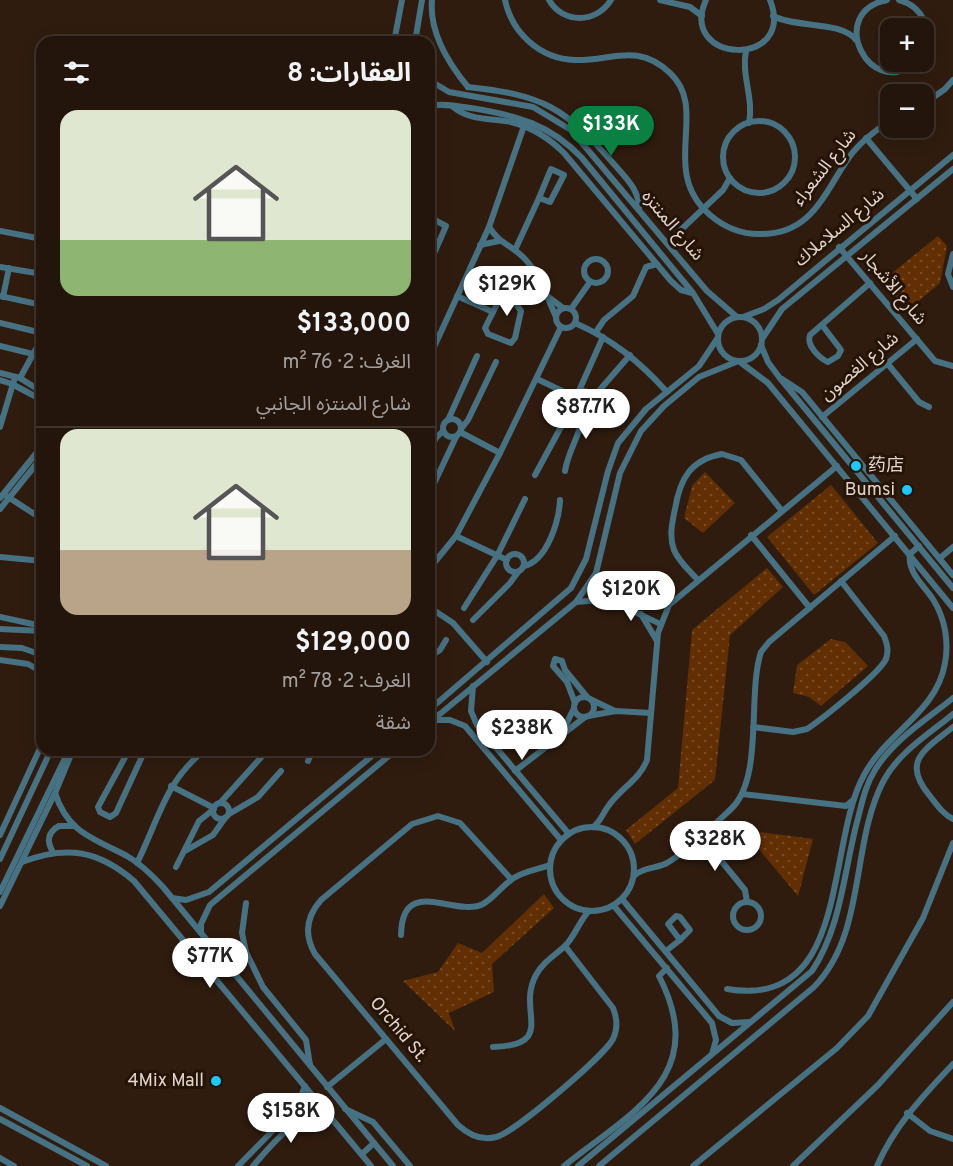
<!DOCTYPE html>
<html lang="ar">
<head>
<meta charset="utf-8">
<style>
  :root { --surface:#23150b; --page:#2b1e14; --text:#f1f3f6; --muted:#a39f9d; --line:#40342c; --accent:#0b8043 }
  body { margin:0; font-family:Overpass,"Noto Sans Arabic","Noto Sans SC",sans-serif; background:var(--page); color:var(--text); direction:rtl; height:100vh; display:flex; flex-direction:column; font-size:22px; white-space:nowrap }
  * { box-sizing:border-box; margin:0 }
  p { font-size:20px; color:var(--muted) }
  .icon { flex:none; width:33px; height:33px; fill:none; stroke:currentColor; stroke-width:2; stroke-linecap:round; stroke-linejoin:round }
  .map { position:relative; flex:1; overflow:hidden; direction:ltr }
  .drawer { position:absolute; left:36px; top:36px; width:399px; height:720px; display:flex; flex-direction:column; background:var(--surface); border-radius:18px; box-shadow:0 3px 15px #0003,0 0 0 2px var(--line); direction:rtl }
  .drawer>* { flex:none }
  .fabs { position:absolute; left:880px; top:18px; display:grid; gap:12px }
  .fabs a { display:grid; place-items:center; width:54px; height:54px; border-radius:12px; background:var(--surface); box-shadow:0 3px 15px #0003,0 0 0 2px var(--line); font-size:30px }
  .price { position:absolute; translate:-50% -51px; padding:0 14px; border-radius:21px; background:#fff; color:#222; font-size:20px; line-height:39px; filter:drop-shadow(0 2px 3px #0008) }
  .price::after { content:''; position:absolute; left:50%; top:36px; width:18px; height:14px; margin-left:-9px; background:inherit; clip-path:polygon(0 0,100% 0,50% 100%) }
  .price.active { background:var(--accent); color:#fff }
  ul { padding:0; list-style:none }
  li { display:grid; align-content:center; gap:12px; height:318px; padding:0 24px }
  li+li { border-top:2px solid var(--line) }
  li span { display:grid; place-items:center; height:186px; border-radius:18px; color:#555 }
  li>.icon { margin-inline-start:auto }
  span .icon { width:108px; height:108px; fill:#fffc; stroke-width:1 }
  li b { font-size:26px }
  h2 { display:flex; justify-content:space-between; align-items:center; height:72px; padding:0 24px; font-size:26px }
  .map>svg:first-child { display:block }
  .park { fill:url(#park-dots) }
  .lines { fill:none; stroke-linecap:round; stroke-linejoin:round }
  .minor { stroke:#477283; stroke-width:6 }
  .poi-dot { fill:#1dc9fc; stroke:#251306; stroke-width:2 }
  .labels { text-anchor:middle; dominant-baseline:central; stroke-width:6; stroke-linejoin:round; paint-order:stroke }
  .street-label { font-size:18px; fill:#e1d4cc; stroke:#251306 }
  .poi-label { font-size:18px; fill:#e1d4cc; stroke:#251306; text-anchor:end }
</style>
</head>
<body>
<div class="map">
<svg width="953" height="1166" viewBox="0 0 953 1166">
  <defs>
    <pattern id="park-dots" width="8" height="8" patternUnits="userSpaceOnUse" patternTransform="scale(1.5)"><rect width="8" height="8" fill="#612f03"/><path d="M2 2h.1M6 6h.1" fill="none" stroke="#774c27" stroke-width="1.8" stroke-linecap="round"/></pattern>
  </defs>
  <rect width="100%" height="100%" fill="#2f1c0f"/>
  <!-- park -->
  <g class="park">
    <path d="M938,236l9,10 -7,37 -32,27 -27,-28z"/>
    <path d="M705,472l30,31 -32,30 -19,-15 8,-32z"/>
    <path d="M831,485l47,58 -64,52 -47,-58z"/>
    <path d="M767,568l16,19 -53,48 -15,145 -80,64 -9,-14 52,-42 14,-158z"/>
    <path d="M831,639l14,3 23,24 -47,40 -12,-9 -16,-4 4,-28z"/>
    <path d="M761,832l52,7 -15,57 -46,-55z"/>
    <path d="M544,894l10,14 -62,56 2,28 -45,21 6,18 -52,-50 35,-9 20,-29 24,10z"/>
  </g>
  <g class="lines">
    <!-- minor -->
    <g class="minor">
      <path d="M432,0c-3,32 17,64 36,87"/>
      <path d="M505,0c7,33 35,59 70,60 37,1 62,-18 95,13 40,37 -12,97 40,142 14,12 31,19 49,19 54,1 65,-42 91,-78 11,-15 26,-26 41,-36"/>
      <path d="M549,0c14,24 47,24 62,0"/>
      <path d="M660,0l30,7 12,9"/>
      <path d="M706,0c-29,64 91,69 64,0"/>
      <path d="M887,0c-62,12 -17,102 29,62"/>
      <path d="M899,0c23,6 34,29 25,50"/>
      <path d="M773,16c23,12 69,5 83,24"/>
      <path d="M394,42l8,-42"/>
      <path d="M415,42l7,-42"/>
      <path d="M746,51c-5,24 8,47 3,72"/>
      <path d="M429,80l20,12 84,15 38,23 136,161 30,26"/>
      <path d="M468,87c75,8 96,20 145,76 12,14 27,27 26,47"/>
      <path d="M924,104l21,-15 8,-9"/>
      <path d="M429,106c13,-3 28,0 42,2 44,7 79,16 111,50l111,135 25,41"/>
      <path d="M452,106c17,15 38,12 59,16 20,5 38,16 53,31l107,128 10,9 11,3"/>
      <circle cx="759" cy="157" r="36"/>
      <path d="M866,138l51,61"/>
      <path d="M551,169l13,6 -14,27 -11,-4z"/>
      <path d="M429,217l17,9 -17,39"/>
      <path d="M489,227c11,17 21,17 35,31 15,15 23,39 32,59"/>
      <path d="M0,231l42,8"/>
      <path d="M667,243l56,-53 7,-12"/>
      <path d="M480,245l19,-4"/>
      <path d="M839,247l96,114 18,5"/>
      <path d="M515,250l24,-52"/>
      <path d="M953,254l-5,20 5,13"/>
      <circle cx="596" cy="271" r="12"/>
      <path d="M0,267l42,7"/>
      <path d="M0,296l42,9"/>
      <path d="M457,296l36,16"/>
      <path d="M547,296l16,12"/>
      <path d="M3,297l6,-29"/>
      <path d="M500,298l-15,30 3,6 23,9 4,-5 6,-27 -5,-7 -16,-6 12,-25"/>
      <circle cx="566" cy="318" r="10"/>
      <path d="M571,309l19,-27"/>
      <circle cx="740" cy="339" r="22"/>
      <path d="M743,317l21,-8 14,-9 175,-145"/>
      <path d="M0,323l42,10"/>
      <path d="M575,323c37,16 65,39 92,69"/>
      <path d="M822,325l19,25 -3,6 -10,6c-9,-4 -22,-17 -18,-27l60,-52"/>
      <path d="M429,332l10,4"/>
      <path d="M596,332l8,-12 29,-24 13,-29 11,-3"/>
      <path d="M762,339l20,-30 171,-140"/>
      <path d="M761,345l7,17 11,15 174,211"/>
      <path d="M0,346l33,8 9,6"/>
      <path d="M429,358l60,-131 36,-104"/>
      <path d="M740,362l28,21 185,225"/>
      <path d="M887,363l32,39 10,5"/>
      <path d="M0,373l20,5 22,14"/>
      <path d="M20,378l22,-40"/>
      <path d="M537,379l38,18"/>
      <path d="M782,379l20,13 151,183"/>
      <path d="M0,380l12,4 30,16"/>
      <circle cx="583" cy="400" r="9"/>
      <path d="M578,393l25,-56"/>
      <path d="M591,400l39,-45"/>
      <path d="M822,417l95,-78"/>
      <circle cx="452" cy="428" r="9"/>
      <path d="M448,420l29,-64"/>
      <path d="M0,427l15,-50"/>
      <path d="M461,429l7,-9 28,-58"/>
      <path d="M460,432l40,21"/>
      <path d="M429,452l7,-14 7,-7"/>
      <path d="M565,471c3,-21 19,-42 18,-62"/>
      <path d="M535,475l39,-72"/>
      <path d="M431,490l25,-53"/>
      <path d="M5,495l37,24"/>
      <path d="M0,498l42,-52"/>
      <path d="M0,509l42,-52"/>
      <path d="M751,535l59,73"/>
      <path d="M456,536l51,24"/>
      <circle cx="515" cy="563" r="9"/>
      <path d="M0,557l42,4"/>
      <path d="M940,558l13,-11"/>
      <path d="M524,566c23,-5 35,-45 36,-66"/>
      <path d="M429,569l27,-33 44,-83 61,-126"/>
      <path d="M596,573c5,28 41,39 64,51"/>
      <path d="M697,579c-8,-9 -18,-17 -23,-29 -5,-14 -2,-27 1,-41 5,-30 15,-49 47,-55l19,6 41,51"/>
      <path d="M576,602l36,-3"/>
      <path d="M429,607l24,16 34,39"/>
      <path d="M464,608l33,-52 28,-57"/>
      <path d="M641,614l16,27"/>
      <path d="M0,617l42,9"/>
      <path d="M473,620l37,-37 8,-11"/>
      <path d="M0,629l42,2"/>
      <path d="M429,635l4,-8"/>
      <path d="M0,647l22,1 20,7"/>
      <path d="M429,657l11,-7 6,-10"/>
      <path d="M0,660l28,4 14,8"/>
      <path d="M473,686l-2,25 6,14 92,109"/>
      <circle cx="584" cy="707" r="10"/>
      <path d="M590,699l25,12"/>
      <path d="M575,703l-8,-21 -14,-16 2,-7 7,2 3,9 22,27"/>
      <path d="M429,710l142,-122 15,-29 22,-88 10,-28 28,-34 53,-43 18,-27"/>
      <path d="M588,716l28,-5 35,2"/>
      <path d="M434,720h16l15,6 96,114"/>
      <path d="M429,723l147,-121 20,-29 24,-100 21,-42 23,-25 35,-29 37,-15"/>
      <path d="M753,727l40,5 14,-3c15,-10 73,-56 79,-70 3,-9 1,-15 -2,-23l-43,-55"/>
      <path d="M953,727c-27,22 -53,34 -23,69 7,9 13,18 23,23"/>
      <path d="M563,731l11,-23"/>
      <path d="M129,750l-31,57 2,5 10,5 6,-4 29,-63"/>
      <path d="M308,761l5,-11"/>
      <path d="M515,771l70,-54"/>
      <path d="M171,786l43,22"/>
      <path d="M55,793c13,40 38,45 72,63 14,8 25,19 36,31l230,279"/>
      <path d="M742,794l104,12 7,-6"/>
      <path d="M220,803l45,-50"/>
      <circle cx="221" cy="811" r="8"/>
      <path d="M229,814l29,-17 23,-26"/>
      <circle cx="592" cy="869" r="42"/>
      <path d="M593,827c8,-6 9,-12 14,-19 12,-19 32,-27 40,-48l11,-127 11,-28 168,-139"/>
      <path d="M0,835l42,-91"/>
      <path d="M700,835l45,55 2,12"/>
      <path d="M185,851l28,-16 12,-17"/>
      <path d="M53,852c-7,-11 -5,-20 6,-26h13"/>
      <path d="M0,859l51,-109"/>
      <path d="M22,862c44,-17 76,-12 112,19l237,285"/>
      <path d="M137,863c22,-44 28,-82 68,-113"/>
      <path d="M176,867l23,-46 15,-12"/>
      <path d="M634,876c9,-9 22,-7 33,-13 19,-11 48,-39 64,-54 33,-31 16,-115 30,-157l8,-10 126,-106"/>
      <path d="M511,879l-51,-56 -22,-7 -26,8 -91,76c-15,17 -17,35 -6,54l143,171c11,10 24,16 38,12 18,-4 108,-81 117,-98 5,-10 4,-21 0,-31l-48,-62"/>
      <path d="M0,892l69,-142"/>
      <path d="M172,898l14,2 23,-8 170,-142"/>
      <path d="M622,899l97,117 13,7 18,-1"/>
      <circle cx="747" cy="916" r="14"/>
      <path d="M246,903l-4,30 4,19 17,35 43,53 4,25"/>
      <path d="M0,906l55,-113 18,-43"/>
      <path d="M614,906l98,117 4,17 -4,14"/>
      <path d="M676,916l4,1 10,13 -10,10 -12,-16z"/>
      <path d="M201,933v-9l9,-19 186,-155"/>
      <path d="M401,935c1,-61 54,-17 82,-31 11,-6 18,-17 28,-24 11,-9 26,-10 39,-15"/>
      <path d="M666,951l14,-11"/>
      <path d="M727,989c124,21 98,-143 137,-214 22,-42 73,-63 81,-112 4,-21 0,-44 -11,-62 -9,-15 -27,-28 -24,-47l9,-8"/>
      <path d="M493,1047c65,-2 23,-36 43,-72 7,-13 18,-19 29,-29 10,-10 14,-24 23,-34"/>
      <path d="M327,1087l59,-48"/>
      <path d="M0,1108l106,58"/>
      <path d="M345,1109l28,13 37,44"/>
      <path d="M907,1113l23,18 23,8"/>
      <path d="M0,1119l87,47"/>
      <path d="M362,1154l12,-11"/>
      <path d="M0,1158l14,8"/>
      <path d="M238,1166l59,-60 8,-20"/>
      <path d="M253,1166c20,-22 44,-56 77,-50"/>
      <path d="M564,1166c69,-55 146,-90 95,-190l8,-8"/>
      <path d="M578,1166l234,-195c29,-43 32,-100 45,-149 5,-19 8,-36 18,-52 19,-31 51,-50 78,-72"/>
      <path d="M599,1166l215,-179c53,-54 36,-144 70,-207 15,-28 45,-46 69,-66"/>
      <path d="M693,1166l144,-118 31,-32 55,-98 30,-75"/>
      <path d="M793,1166l85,-81 75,-83"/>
      <path d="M877,1166c18,-41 46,-70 76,-102"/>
    </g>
  </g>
  <!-- markers -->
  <g class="poi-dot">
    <circle cx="856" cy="466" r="6"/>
    <circle cx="907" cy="490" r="6"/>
    <circle cx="216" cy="1081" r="6"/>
  </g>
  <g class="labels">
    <!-- street labels -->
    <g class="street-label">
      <text transform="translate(825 168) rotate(-52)">شارع الشعراء</text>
      <text transform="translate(672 226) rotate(50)">شارع المنتزه</text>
      <text transform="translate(840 228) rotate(-40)">شارع السلاملاك</text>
      <text transform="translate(893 288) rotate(50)">شارع الأشجار</text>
      <text transform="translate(860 367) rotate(-40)">شارع الغصون</text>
      <text transform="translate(398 1030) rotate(50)">Orchid St.</text>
    </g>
    <!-- poi labels -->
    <g class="poi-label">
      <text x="868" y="466" text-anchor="start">药店</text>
      <text x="895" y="490">Bumsi</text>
      <text x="204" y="1081">4Mix Mall</text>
    </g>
  </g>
</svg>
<div class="fabs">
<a>+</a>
<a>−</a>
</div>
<b class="price active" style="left:611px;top:157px">$133K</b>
<b class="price" style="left:507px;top:317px">$129K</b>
<b class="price" style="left:586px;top:440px">$87.7K</b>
<b class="price" style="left:631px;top:622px">$120K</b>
<b class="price" style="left:522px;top:761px">$238K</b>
<b class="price" style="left:715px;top:872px">$328K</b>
<b class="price" style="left:210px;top:989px">$77K</b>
<b class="price" style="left:291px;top:1144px">$158K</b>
<section class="drawer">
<h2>العقارات: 8<svg class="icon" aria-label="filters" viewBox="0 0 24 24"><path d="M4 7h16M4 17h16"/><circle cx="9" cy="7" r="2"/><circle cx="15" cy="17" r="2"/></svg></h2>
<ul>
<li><span style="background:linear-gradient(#dfe7d0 70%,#8fb573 0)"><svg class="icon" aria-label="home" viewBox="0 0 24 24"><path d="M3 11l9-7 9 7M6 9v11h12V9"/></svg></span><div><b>$133,000</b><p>الغرف: 2 · 76 m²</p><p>شارع المنتزه الجانبي</p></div></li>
<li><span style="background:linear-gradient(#dfe7d0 65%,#b9a48a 0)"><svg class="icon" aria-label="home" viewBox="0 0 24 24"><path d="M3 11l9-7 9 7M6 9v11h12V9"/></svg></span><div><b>$129,000</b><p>الغرف: 2 · 78 m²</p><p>شقة</p></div></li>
</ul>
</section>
</div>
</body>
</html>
